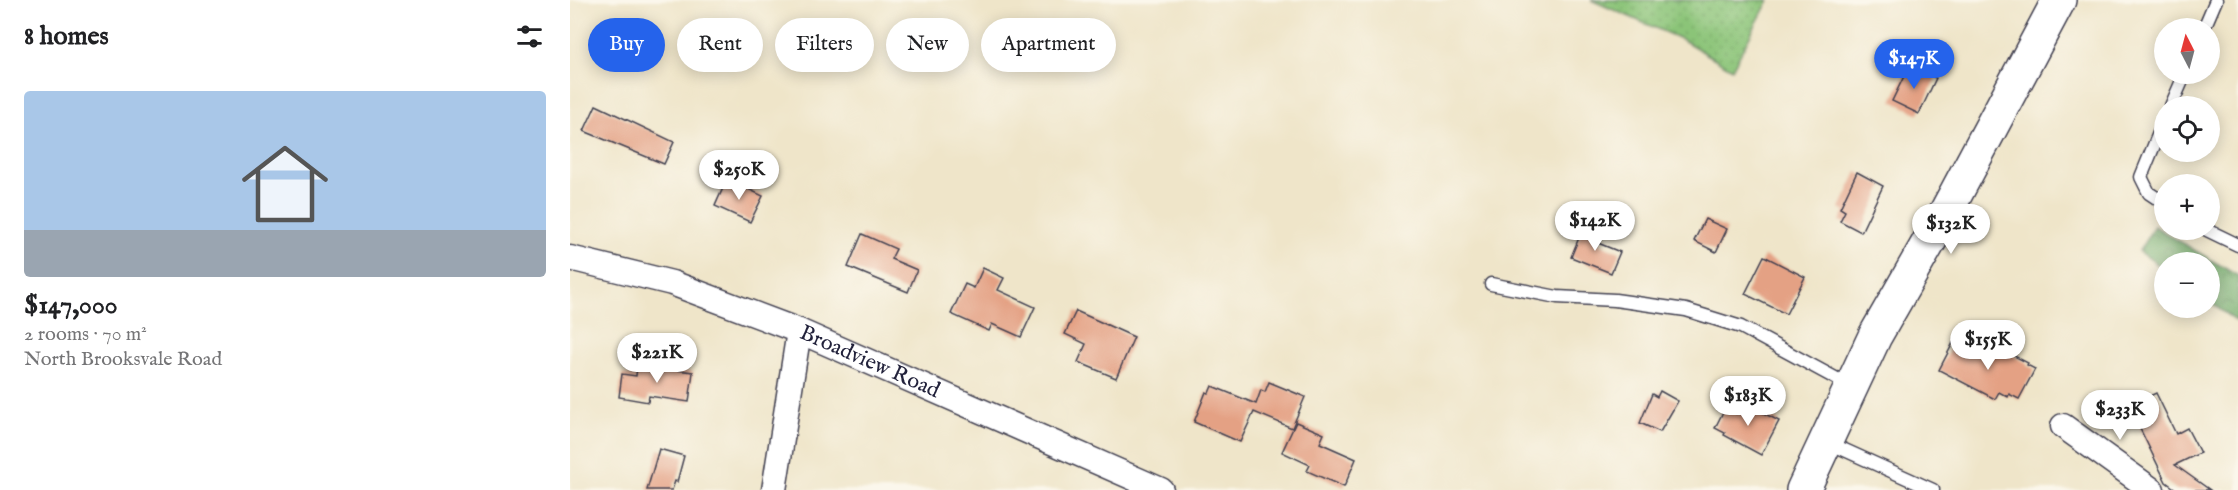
<!DOCTYPE html>
<html lang="en">
<head>
<meta charset="utf-8">
<style>
  :root { --surface:#fff; --page:#f2f2f2; --text:#202124; --muted:#757577; --line:#e0e0e0; --accent:#2563eb }
  body { margin:0; font-family:"IM FELL English",serif; background:var(--page); color:var(--text); height:100vh; display:flex; flex-direction:column; font-size:22px; white-space:nowrap }
  * { box-sizing:border-box; margin:0 }
  p { font-size:20px; color:var(--muted) }
  .icon { flex:none; width:33px; height:33px; fill:none; stroke:currentColor; stroke-width:2; stroke-linecap:round; stroke-linejoin:round }
  .map { position:relative; flex:1; overflow:hidden }
  .sheet { display:flex; flex-direction:column; background:var(--surface); width:570px }
  .sheet>* { flex:none }
  .guide { position:absolute; left:18px; top:18px; width:570px; height:54px; display:flex; gap:12px }
  .needle { width:39px; rotate:354deg }
  .tools { position:absolute; left:1584px; top:18px; display:grid; gap:12px }
  .tools a { display:grid; place-items:center; width:66px; height:66px; border-radius:50%; background:var(--surface); box-shadow:0 3px 15px #0003; font-size:30px }
  .price { position:absolute; translate:-50% -51px; padding:0 14px; border-radius:21px; background:#fff; color:#222; font-size:20px; line-height:39px; filter:drop-shadow(0 2px 3px #0008) }
  .price::after { content:''; position:absolute; left:50%; top:36px; width:18px; height:14px; margin-left:-9px; background:inherit; clip-path:polygon(0 0,100% 0,50% 100%) }
  .price.on { background:var(--accent); color:#fff }
  ul { padding:0; list-style:none }
  li { display:grid; align-content:center; gap:12px; height:318px; padding:0 24px }
  li+li { border-top:2px solid var(--line) }
  li span { display:grid; place-items:center; height:186px; border-radius:6px; color:#555 }
  li>.icon { margin-inline-start:auto }
  span .icon { width:108px; height:108px; fill:#fffc; stroke-width:1 }
  li b { font-size:26px }
  h2 { display:flex; justify-content:space-between; align-items:center; height:72px; padding:0 24px; font-size:26px }
  .chip { padding:0 21px; border-radius:27px; background:var(--surface); box-shadow:0 3px 15px #0003; font-size:21px; line-height:54px }
  .chip.on { background:var(--accent); color:#fff }
  main { display:flex; flex:1; min-height:0 }
  .map>svg:first-child { display:block }
  .green { fill:url(#green-dots); stroke:#56735a; stroke-width:1.5 }
  .forest { fill:url(#forest-crowns); stroke:#496652; stroke-width:1.5 }
  .building { fill:#e4a184 }
  .lines { fill:none; stroke-linecap:round; stroke-linejoin:round }
  .service-casing { stroke:#413f50; stroke-width:15 }
  .minor-casing { stroke:#413f50; stroke-width:27 }
  .secondary-casing { stroke:#413f50; stroke-width:36 }
  .service { stroke:#fff; stroke-width:12 }
  .minor { stroke:#fff; stroke-width:24 }
  .secondary { stroke:#fff; stroke-width:33 }
  .labels { text-anchor:middle; dominant-baseline:central; stroke-width:4.5; stroke-linejoin:round; paint-order:stroke }
  .street-label { font-size:22px; fill:#22223b; stroke:#fbf7ec }
</style>
</head>
<body>
<main>
<section class="sheet">
<h2>8 homes<svg class="icon" aria-label="filters" viewBox="0 0 24 24"><path d="M4 7h16M4 17h16"/><circle cx="9" cy="7" r="2"/><circle cx="15" cy="17" r="2"/></svg></h2>
<ul>
<li><span style="background:linear-gradient(#a9c7e8 75%,#9aa5b1 0)"><svg class="icon" aria-label="home" viewBox="0 0 24 24"><path d="M3 11l9-7 9 7M6 9v11h12V9"/></svg></span><div><b>$147,000</b><p>2 rooms · 70 m²</p><p>North Brooksvale Road</p></div></li>
</ul>
</section>
<div class="map">
<svg width="1668" height="490" viewBox="0 0 1668 490">
  <defs>
    <pattern id="green-dots" width="8" height="8" patternUnits="userSpaceOnUse" patternTransform="scale(1.5)"><rect width="8" height="8" fill="#8bc478"/><path d="M2 2h.1M6 6h.1" fill="none" stroke="#78a869" stroke-width="1.8" stroke-linecap="round"/></pattern>
    <pattern id="forest-crowns" width="20" height="18" patternUnits="userSpaceOnUse" patternTransform="scale(1.5)"><rect width="20" height="18" fill="#70aa68"/><path d="M2 6a3 3 0 1 1 6 0M12 15a3 3 0 1 1 6 0" fill="none" stroke="#5c8a57"/></pattern>
  </defs>
  <rect width="100%" height="100%" fill="#fbf7ec"/>
  <filter id="ink" filterUnits="userSpaceOnUse"><feTurbulence type="fractalNoise" baseFrequency=".0167" numOctaves="2"/><feDisplacementMap in="SourceGraphic" scale="12" xChannelSelector="R" yChannelSelector="G"/><feConvolveMatrix kernelMatrix="1 2 1 2 8 2 1 2 1" color-interpolation-filters="sRGB"/></filter>
  <filter id="wash" filterUnits="userSpaceOnUse"><feTurbulence type="fractalNoise" baseFrequency=".008" numOctaves="4" result="noise"/><feDisplacementMap in="SourceGraphic" scale="24" xChannelSelector="R" yChannelSelector="G"/><feGaussianBlur stdDeviation="1.35" result="paint"/><feColorMatrix in="noise" values="0 0 0 0 0 0 0 0 0 0 0 0 0 0 0 0 0 1.4 0 .05"/><feComposite in="paint" operator="in"/></filter>
  <g filter="url(#wash)">
    <rect width="100%" height="100%" fill="#efe5c9"/>
    <!-- green -->
    <path class="green" d="M1021,0h178l-37,69 -49,-29z"/>
    <!-- forest -->
    <path class="forest" d="M1584,226l84,50v47l-28,-21v-40h-46v7l-25,-18z"/>
    <g id="blocks">
      <!-- building -->
      <g class="building">
        <path d="M1339,66l27,12 -17,36 -27,-13z"/>
        <path d="M26,105l78,37 -10,22 -80,-33z"/>
        <path d="M1287,172l26,14 -22,46 -21,-11 5,-10 -5,-3z"/>
        <path d="M157,179l36,17 -13,26 -35,-16z"/>
        <path d="M1135,219l22,10 -11,23 -22,-11z"/>
        <path d="M1013,228l18,7 -3,8 22,9 -9,21 -40,-16z"/>
        <path d="M292,234l34,15 -5,10 26,11 -9,22 -60,-25z"/>
        <path d="M1194,256l41,21 -19,37 -41,-20z"/>
        <path d="M413,268l21,10 -6,12 37,17 -14,30 -29,-13 -3,7 -38,-17 14,-30 9,4z"/>
        <path d="M506,311l58,26 -18,41 -38,-16 8,-18 -21,-10z"/>
        <path d="M1417,342l41,21 -1,2 8,4 -16,30 -10,-5 -1,3 -9,-5 -4,7 -56,-29 14,-27 26,13z"/>
        <path d="M67,365l56,7 -4,30 -40,-6 -1,6 -29,-5 3,-23 14,2z"/>
        <path d="M699,382l36,15 -13,31 -38,-16 -14,30 -46,-20 12,-30 3,1 3,-7 44,18 5,-14 4,2z"/>
        <path d="M1090,391l18,10 -18,31 -20,-9 12,-29 5,3z"/>
        <path d="M1586,393l20,41 11,-6 13,25 -25,12 35,25h-33l-11,-8 -37,-76z"/>
        <path d="M1172,402l37,19 -18,34 -37,-20 1,-2 -10,-5 10,-20 11,6z"/>
        <path d="M726,422l28,12 -4,9 36,16 -12,28 -37,-16 3,-6 -28,-13z"/>
        <path d="M89,449l25,7 -7,26 -2,-1 -3,9h-25z"/>
      </g>
    </g>
  </g>
  <g filter="url(#ink)">
    <use href="#blocks" fill-opacity="0" stroke="#413f50" stroke-width="1.5"/>
    <g class="lines">
      <defs>
        <g id="service">
          <path d="M1634,28l12,-28"/>
          <path d="M1601,106l14,-32"/>
          <path d="M1594,121l-23,56 8,16 15,10"/>
          <path d="M1637,230l31,15"/>
          <path d="M921,284l66,13 58,3 71,10 55,17 109,59"/>
          <path d="M1257,442l106,48"/>
        </g>
        <g id="minor">
          <path id="s1" d="M0,258l102,25 127,48 362,159"/>
          <path d="M1493,426l89,64"/>
          <path d="M204,490l25,-159"/>
        </g>
        <path id="secondary" d="M1233,490l72,-154 71,-124 113,-212"/>
      </defs>
      <!-- service casing -->
      <use href="#service" class="service-casing"/>
      <!-- minor casing -->
      <use href="#minor" class="minor-casing"/>
      <!-- secondary casing -->
      <use href="#secondary" class="secondary-casing"/>
      <!-- service -->
      <use href="#service" class="service"/>
      <!-- minor -->
      <use href="#minor" class="minor"/>
      <!-- secondary -->
      <use href="#secondary" class="secondary"/>
    </g>
  </g>
  <g class="labels">
    <!-- street labels -->
    <g class="street-label">
      <text stroke="none"><textPath href="#s1" startOffset="318">Broadview Road</textPath></text>
    </g>
  </g>
</svg>
<div class="tools">
<a><svg class="needle" viewBox="-14 -14 28 28"><path d="M0-13l5 13h-10z" fill="#e53935"/><path d="M0 13l5-13h-10z" fill="#757577"/></svg></a>
<a><svg class="icon" aria-label="locate" viewBox="0 0 24 24"><circle cx="12" cy="12" r="6"/><path d="M12 2v4M12 18v4M2 12h4M18 12h4"/></svg></a>
<a>+</a>
<a>−</a>
</div>
<b class="price on" style="left:1344px;top:90px">$147K</b>
<b class="price" style="left:169px;top:201px">$250K</b>
<b class="price" style="left:1025px;top:252px">$142K</b>
<b class="price" style="left:1381px;top:255px">$132K</b>
<b class="price" style="left:1418px;top:371px">$155K</b>
<b class="price" style="left:87px;top:384px">$221K</b>
<b class="price" style="left:1178px;top:427px">$183K</b>
<b class="price" style="left:1550px;top:441px">$233K</b>
<div class="guide">
<a class="chip on">Buy</a>
<a class="chip">Rent</a>
<a class="chip">Filters</a>
<a class="chip">New</a>
<a class="chip">Apartment</a>
</div>
</div>
</main>
</body>
</html>
